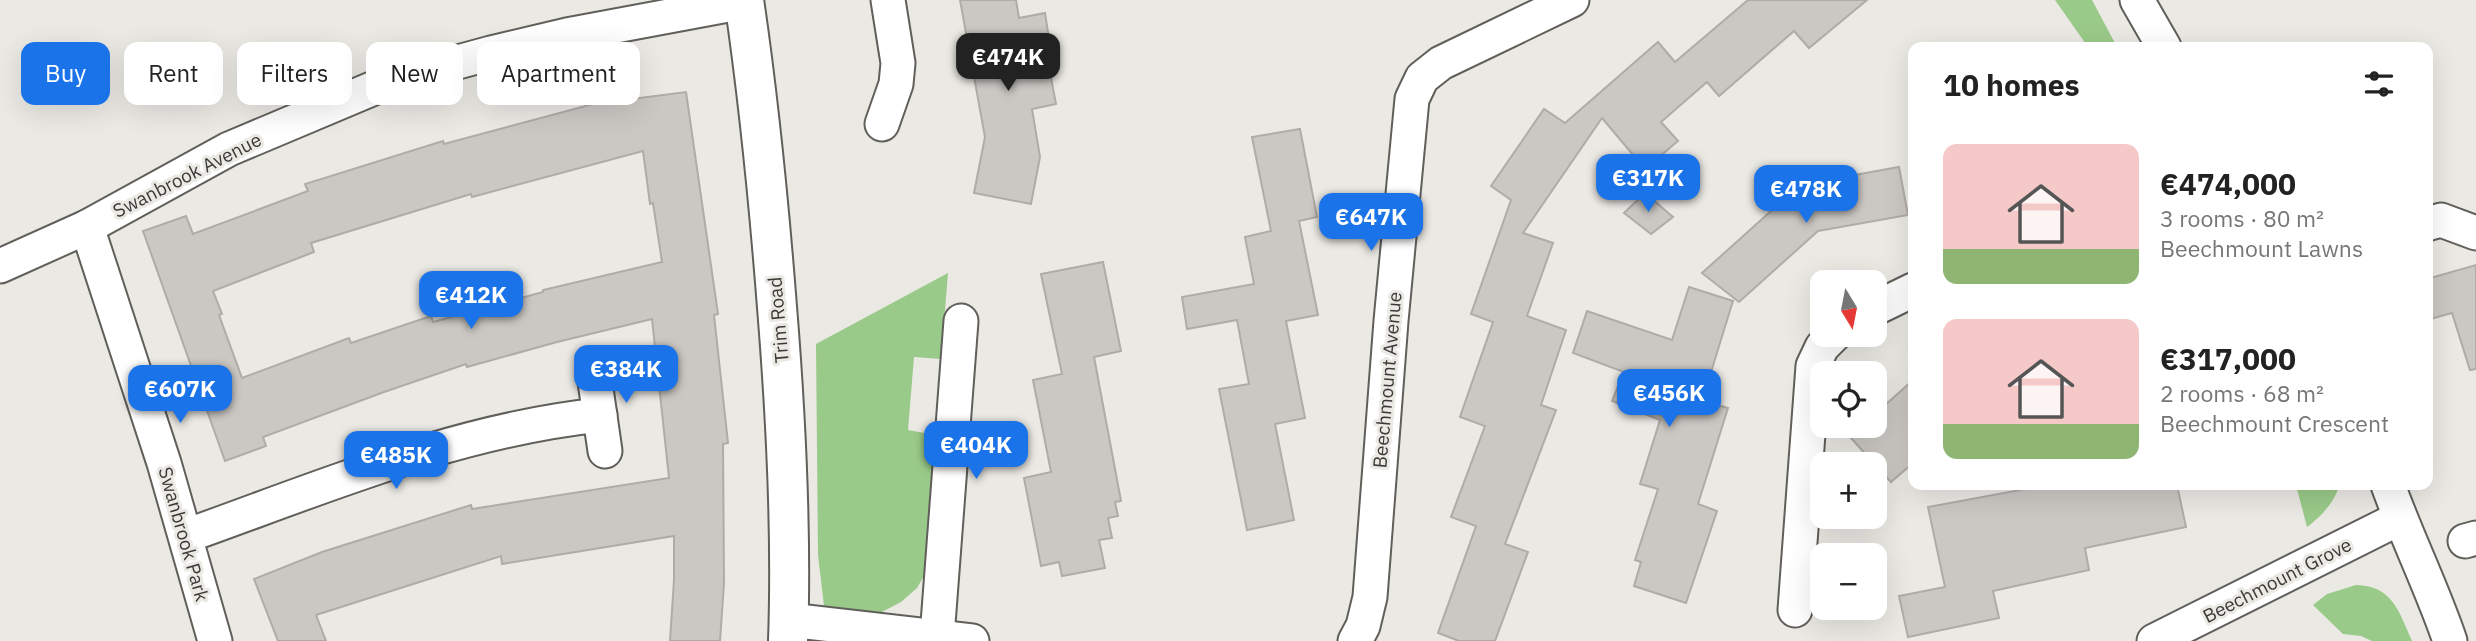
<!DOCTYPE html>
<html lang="en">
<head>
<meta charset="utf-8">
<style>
  :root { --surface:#fff; --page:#f6f6f6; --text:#222; --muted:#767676; --accent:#1a73e8 }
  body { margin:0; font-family:"IBM Plex Sans",sans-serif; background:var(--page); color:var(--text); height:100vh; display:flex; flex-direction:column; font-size:26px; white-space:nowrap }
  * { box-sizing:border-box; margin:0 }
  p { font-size:23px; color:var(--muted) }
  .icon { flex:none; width:38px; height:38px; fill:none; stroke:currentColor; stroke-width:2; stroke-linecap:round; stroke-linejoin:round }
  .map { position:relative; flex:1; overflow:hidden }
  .side { position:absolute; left:1908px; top:42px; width:525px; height:448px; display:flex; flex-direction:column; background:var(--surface); border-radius:14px; box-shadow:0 7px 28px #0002 }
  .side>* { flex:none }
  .banner { position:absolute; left:21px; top:42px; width:665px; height:63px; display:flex; gap:14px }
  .needle { width:46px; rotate:170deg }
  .tools { position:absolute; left:1810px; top:270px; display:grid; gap:14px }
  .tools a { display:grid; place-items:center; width:77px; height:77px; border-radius:14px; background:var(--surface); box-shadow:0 7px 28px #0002; font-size:35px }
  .price { position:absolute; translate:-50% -60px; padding:0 16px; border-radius:14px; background:var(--accent); color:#fff; font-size:23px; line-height:46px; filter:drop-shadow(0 2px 4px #0008) }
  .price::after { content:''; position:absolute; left:50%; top:42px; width:21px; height:16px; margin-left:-10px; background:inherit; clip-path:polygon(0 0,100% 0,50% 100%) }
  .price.on { background:#222; color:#fff }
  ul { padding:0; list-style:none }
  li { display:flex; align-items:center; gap:21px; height:175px; padding:0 35px }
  li span { display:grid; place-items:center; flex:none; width:196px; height:140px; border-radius:14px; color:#555 }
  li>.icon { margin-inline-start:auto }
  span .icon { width:84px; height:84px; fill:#fffc; stroke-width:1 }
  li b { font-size:30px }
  h2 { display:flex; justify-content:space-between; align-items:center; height:84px; padding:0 35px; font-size:30px }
  .chip { padding:0 24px; border-radius:14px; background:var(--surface); box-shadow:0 7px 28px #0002; font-size:24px; line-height:63px }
  .chip.on { background:var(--accent); color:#fff }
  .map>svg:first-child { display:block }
  .green { fill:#9aca89 }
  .building { fill:#cbc8c4; stroke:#afaca8; stroke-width:2; fill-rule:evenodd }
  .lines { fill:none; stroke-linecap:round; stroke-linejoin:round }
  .minor-casing { stroke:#605f5a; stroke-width:37 }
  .secondary-casing { stroke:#605f5a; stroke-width:42 }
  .minor { stroke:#fff; stroke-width:33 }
  .secondary { stroke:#fff; stroke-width:38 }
  .labels { text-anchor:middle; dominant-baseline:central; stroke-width:6; stroke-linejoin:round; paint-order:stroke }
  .street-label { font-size:19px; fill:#3b3a38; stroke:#ebe9e4 }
</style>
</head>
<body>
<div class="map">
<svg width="2476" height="641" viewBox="0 0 2476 641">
  <rect width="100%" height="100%" fill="#ebe9e4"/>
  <!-- green -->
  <g class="green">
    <path d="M2055,0h37l25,47h-29z"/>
    <path d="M948,273l-7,86 -27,-2 -6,73 28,5 -12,141 -7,12 -16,14 -23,12 -46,-4 -8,-4 -6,-51 -2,-211z"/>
    <path d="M2296,485h44c-7,18 -17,30 -33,42z"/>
    <path d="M2356,585c37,1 43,27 56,56h-40l-11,-5 -18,-2 -30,-29 14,-11z"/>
  </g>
  <!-- building -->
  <g class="building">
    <path d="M960,0h56l3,18 26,-5 5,32 -5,1 11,58 -24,5 8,48 -9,47 -57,-11 11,-56z"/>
    <path d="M1748,0h119l-58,48 -15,-17 -75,65 -12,-14 -46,40 17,19 -33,28 -43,-51 -79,115 30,10 -26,73 39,14 -25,75 15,5 -51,134 23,8 -33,89h-36l-21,-8 38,-107 -25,-9 34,-91 -25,-9 33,-95 -22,-8 40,-114 -20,-14 53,-77 21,14 93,-81 17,20z"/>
    <path d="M686,92l32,222 -4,1 14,128 -5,1 1,139 -4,58h-50l4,-61v-44l-172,28 -1,-8 -185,59 10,26h-48l-24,-62 68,-27 149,-47 1,4 197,-31 -17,-159 -95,23 -90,25 -1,-3 -82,28 -121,45 3,9 -41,15 -82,-230 43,-15 7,18 115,-43 -3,-7 138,-43 1,3 149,-40zM643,151l7,53 3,-1 9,59 -119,28v2l-110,30 -2,-6 -80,27 -2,-5 -107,40 -23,-63 3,-1 -9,-23 101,-39 -3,-9 160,-49 1,3z"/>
    <path d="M1300,129l17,88 -18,4 19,94 -32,6 19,97 -30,6 19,96 -47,10 -28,-141 30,-5 -12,-64 -50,9 -5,-32 72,-13 -9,-47 26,-6 -19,-94z"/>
    <path d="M1899,167l9,48 -90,16 -79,71 -37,-29 98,-88z"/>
    <path d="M1645,193l28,24 -22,17 -27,-21z"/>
    <path d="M1103,262l18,89 -27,6 27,144 -6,1 3,14 -10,2 4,20 -13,2 6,28 -43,8 -3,-14 -18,4 -17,-88 27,-6 -18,-92 29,-6 -21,-100z"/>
    <path d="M2476,265v104l-6,1 -18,-57 -25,7v-41z"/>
    <path d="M1689,287l44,14 -31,100 26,7 -30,96 19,7 -31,92 -52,-17 7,-24 -6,-2 23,-71 -18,-5 20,-64 -48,-19 12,-29 -51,-19 14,-42 85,29z"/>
    <path d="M1913,380v83l-22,19 -41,-45 13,-12h11v-10z"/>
    <path d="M2030,485h147l9,42 -101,21 4,22 -96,21 6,27 -91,19 -9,-41 46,-9 -17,-80 103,-19z"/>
  </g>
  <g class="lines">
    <defs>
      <g id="minor">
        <path d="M2137,0l27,47"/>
        <path d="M882,124l14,-40 2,-21 -10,-63"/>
        <path d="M2427,224l14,-4 35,13"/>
        <path d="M87,227l77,236 51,178"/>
        <path d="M0,266l87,-39 142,-78 145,-61 58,-19 59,-16 76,-18 177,-33"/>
        <path d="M1874,309l39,-19"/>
        <path d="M593,368l12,83"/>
        <path d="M2388,485c19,53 44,103 62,156"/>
        <path d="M186,536c135,-48 270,-106 414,-121"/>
        <path d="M2465,541l11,-3"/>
        <path d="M1795,610l18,-244 9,-19 13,-13"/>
        <path d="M789,620l183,21"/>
        <path d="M937,637l24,-316"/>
        <path d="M1355,641l8,-15 7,-29 21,-276 21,-222 10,-21 19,-15 131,-63"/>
        <path d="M2154,641l246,-123"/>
      </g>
      <path id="secondary" d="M744,0c15,102 25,204 33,307 9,111 15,222 11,334"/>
    </defs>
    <!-- minor casing -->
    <use href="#minor" class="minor-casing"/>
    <!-- secondary casing -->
    <use href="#secondary" class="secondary-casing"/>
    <!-- minor -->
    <use href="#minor" class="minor"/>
    <!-- secondary -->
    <use href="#secondary" class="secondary"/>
  </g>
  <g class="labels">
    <!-- street labels -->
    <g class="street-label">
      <text transform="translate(187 175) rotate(-27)">Swanbrook Avenue</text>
      <text transform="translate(778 320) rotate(-95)">Trim Road</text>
      <text transform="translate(1387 380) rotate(-85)">Beechmount Avenue</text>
      <text transform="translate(184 534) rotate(74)">Swanbrook Park</text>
      <text transform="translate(2277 580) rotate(-27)">Beechmount Grove</text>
    </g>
  </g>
</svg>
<div class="tools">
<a><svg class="needle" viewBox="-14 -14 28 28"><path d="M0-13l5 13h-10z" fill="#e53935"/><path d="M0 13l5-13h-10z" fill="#767676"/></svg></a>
<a><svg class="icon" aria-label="locate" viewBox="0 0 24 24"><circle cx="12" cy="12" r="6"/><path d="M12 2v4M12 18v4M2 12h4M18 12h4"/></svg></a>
<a>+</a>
<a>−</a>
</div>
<b class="price on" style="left:1008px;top:93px">€474K</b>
<b class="price" style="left:1648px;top:214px">€317K</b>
<b class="price" style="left:1806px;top:225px">€478K</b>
<b class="price" style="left:1371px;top:253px">€647K</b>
<b class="price" style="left:471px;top:331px">€412K</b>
<b class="price" style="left:626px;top:405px">€384K</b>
<b class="price" style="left:180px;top:425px">€607K</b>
<b class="price" style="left:1669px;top:429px">€456K</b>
<b class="price" style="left:976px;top:481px">€404K</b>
<b class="price" style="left:396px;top:491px">€485K</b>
<div class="banner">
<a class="chip on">Buy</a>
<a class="chip">Rent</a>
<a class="chip">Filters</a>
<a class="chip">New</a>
<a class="chip">Apartment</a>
</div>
<section class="side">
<h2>10 homes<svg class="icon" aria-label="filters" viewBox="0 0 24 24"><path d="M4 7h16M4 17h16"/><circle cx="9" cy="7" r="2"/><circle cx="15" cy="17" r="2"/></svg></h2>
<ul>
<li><span style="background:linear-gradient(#f6c9c9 75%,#8fb573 0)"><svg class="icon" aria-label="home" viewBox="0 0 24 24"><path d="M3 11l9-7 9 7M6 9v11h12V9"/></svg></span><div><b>€474,000</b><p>3 rooms · 80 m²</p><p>Beechmount Lawns</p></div></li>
<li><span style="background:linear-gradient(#f6c9c9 75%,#8fb573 0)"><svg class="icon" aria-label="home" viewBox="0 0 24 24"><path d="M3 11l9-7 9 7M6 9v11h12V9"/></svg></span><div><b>€317,000</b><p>2 rooms · 68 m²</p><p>Beechmount Crescent</p></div></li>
</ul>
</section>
</div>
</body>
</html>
